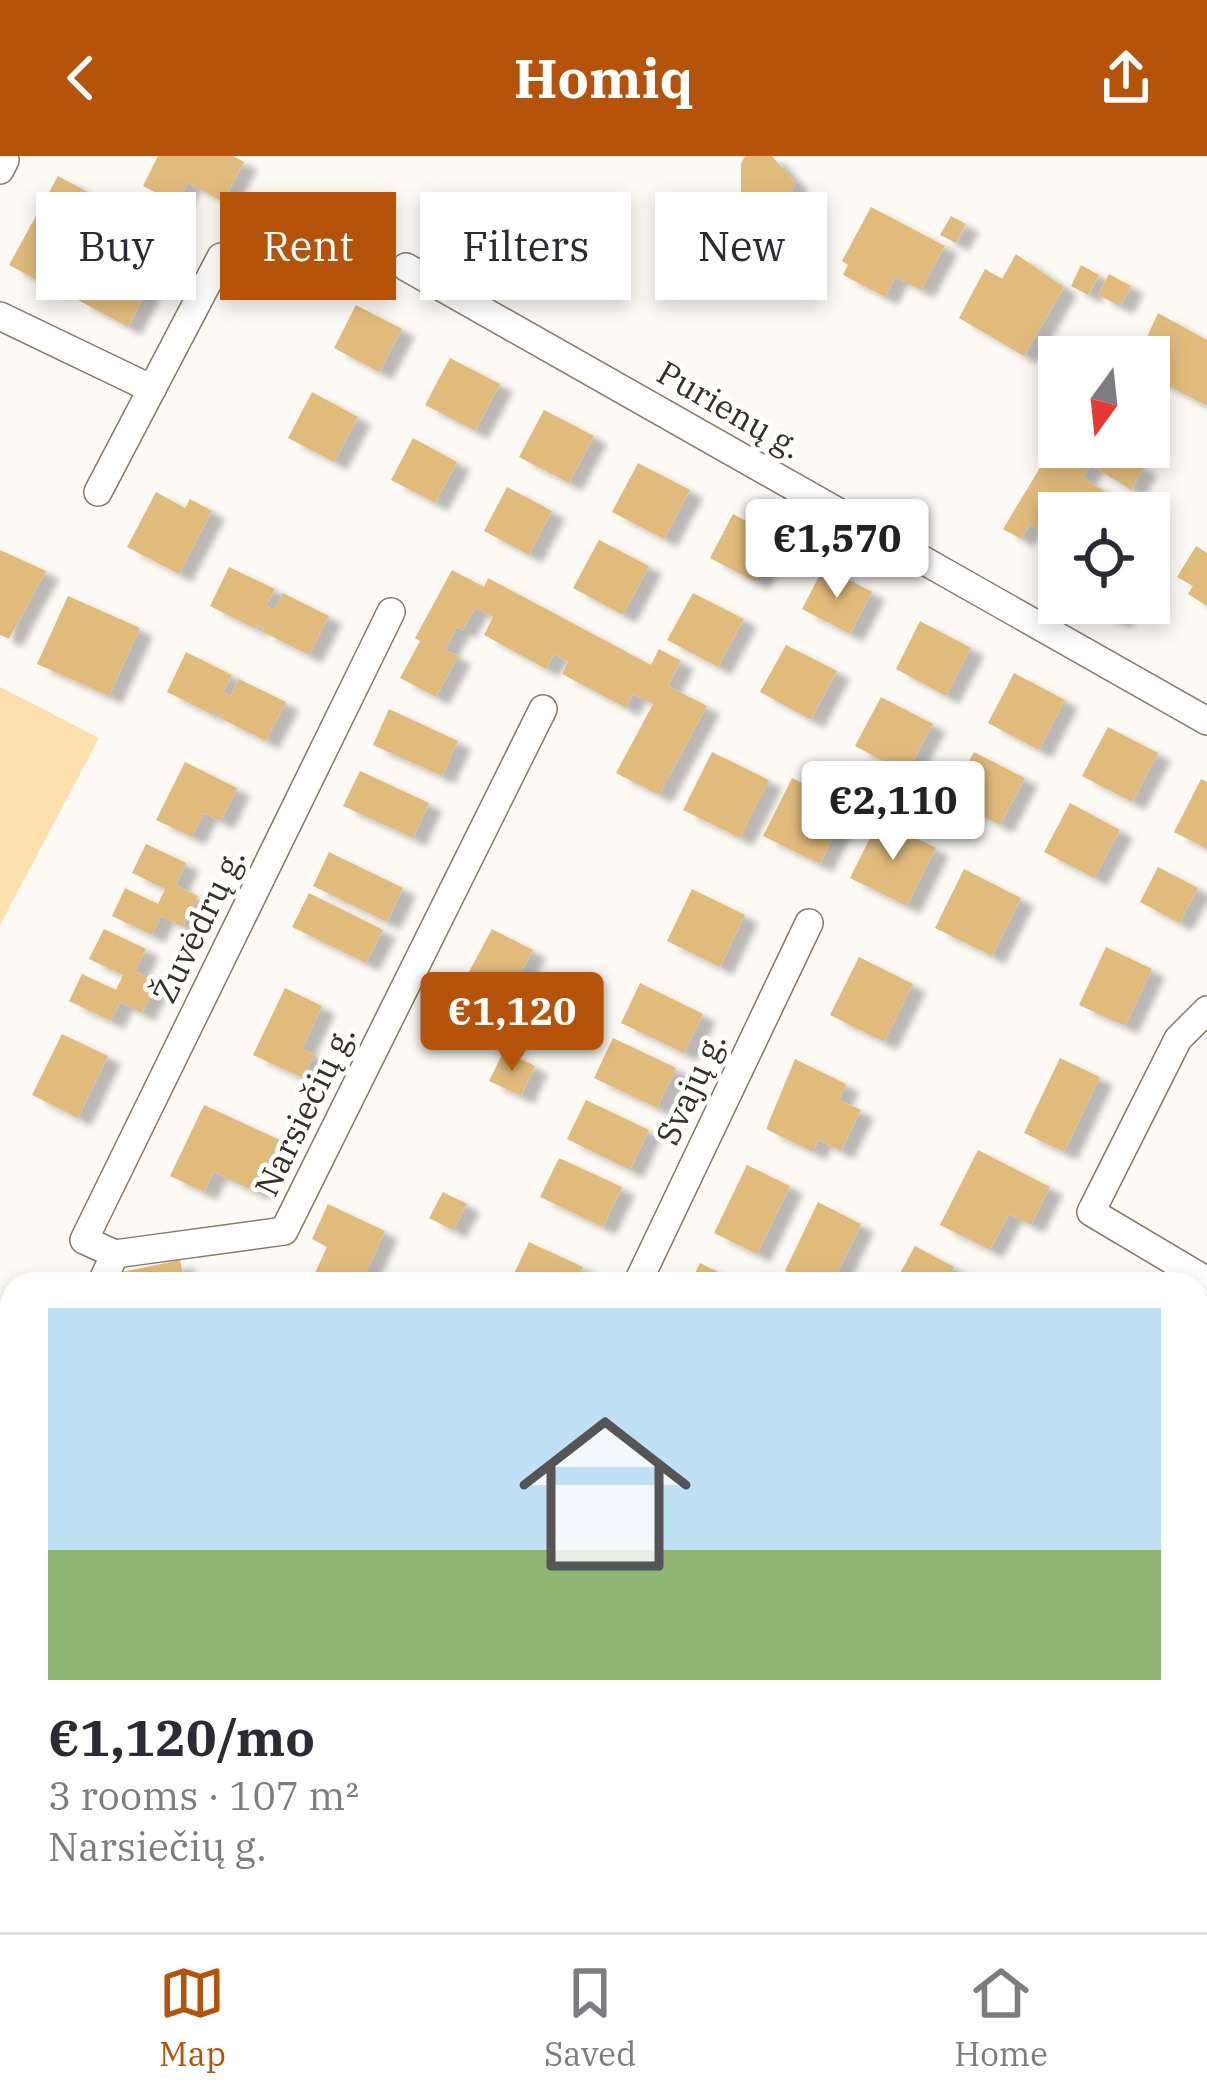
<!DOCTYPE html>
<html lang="en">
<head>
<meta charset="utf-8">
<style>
  :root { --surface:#fff; --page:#f7f7f7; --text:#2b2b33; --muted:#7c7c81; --line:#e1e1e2; --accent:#b45309 }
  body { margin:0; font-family:"IBM Plex Serif",serif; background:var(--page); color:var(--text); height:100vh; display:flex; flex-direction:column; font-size:45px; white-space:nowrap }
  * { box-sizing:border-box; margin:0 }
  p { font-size:39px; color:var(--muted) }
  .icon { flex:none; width:66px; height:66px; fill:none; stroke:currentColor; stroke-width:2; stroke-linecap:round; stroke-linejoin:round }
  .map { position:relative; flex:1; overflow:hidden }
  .side { position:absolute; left:0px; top:1116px; width:1209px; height:660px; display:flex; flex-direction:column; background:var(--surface); border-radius:36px 36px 0 0; box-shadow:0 6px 18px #0003 }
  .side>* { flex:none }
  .banner { position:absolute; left:36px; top:36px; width:1137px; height:108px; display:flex; gap:24px }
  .needle { width:78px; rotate:195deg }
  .fabs { position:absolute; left:1038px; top:180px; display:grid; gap:24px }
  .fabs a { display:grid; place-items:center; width:132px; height:132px; border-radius:0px; background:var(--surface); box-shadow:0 6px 18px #0003; font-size:60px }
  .price { position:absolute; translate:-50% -102px; padding:0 27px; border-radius:12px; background:#fff; color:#222; font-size:39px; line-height:78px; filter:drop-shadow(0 3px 6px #0008) }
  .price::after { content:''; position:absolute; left:50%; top:72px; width:36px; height:27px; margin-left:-18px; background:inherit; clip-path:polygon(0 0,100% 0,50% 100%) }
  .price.current { background:var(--accent); color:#fff }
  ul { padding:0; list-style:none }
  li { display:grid; align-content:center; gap:24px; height:636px; padding:0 48px }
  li+li { border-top:3px solid var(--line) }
  li span { display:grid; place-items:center; height:372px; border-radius:0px; color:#555 }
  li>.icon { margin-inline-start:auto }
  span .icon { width:216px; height:216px; fill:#fffc; stroke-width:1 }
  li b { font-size:51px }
  .pill { padding:0 42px; border-radius:0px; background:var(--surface); box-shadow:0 6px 18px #0003; font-size:42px; line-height:108px }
  .pill.current { background:var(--accent); color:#fff }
  header { display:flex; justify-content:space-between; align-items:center; height:156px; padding:0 48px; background:var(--accent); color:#fff; font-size:54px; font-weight:700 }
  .menu { display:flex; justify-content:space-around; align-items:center; height:168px; border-top:3px solid var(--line); background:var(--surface); font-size:33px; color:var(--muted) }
  .menu a { display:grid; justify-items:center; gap:6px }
  .menu .current { color:var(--accent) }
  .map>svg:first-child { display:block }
  .green { fill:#fee0af }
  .building { fill:#e1bb7b; filter:url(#shadow) }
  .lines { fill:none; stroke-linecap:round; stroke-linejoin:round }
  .street-casing { stroke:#887961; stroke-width:30 }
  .street { stroke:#fff; stroke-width:27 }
  .labels { text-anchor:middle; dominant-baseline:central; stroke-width:9; stroke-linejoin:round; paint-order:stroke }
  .street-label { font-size:33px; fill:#352f25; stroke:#fff }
</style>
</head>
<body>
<header><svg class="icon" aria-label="back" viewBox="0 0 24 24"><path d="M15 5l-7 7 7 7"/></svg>Homiq<svg class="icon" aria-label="share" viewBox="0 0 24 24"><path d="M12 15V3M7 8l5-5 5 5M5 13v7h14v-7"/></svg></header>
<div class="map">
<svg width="1207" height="1776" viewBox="0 0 1207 1776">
  <defs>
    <filter id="shadow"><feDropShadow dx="13" dy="8" stdDeviation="3" flood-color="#0004"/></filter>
  </defs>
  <rect width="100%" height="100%" fill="#fdfaf5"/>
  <!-- green -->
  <path class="green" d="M0,531l99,51 -99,187z"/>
  <!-- building -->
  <g class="building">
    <path d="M158,0h75l11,6 -21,40 -35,-19 -11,21 -34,-18z"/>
    <path d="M745,0h27l23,27 -13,32 -41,-17v-34z"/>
    <path d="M58,20l48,26 -49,89 -48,-26z"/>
    <path d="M871,51l74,39 -24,44 -26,-13 -10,20 -42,-22 5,-10 -6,-4z"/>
    <path d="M125,56l50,26 -47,89 -50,-27z"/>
    <path d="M951,60l15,8 -10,19 -16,-8z"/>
    <path d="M1016,98l48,33 -40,69 -65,-38 26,-49 17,10z"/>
    <path d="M1081,109l18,10 -11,20 -17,-9z"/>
    <path d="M1109,118l22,12 -11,20 -22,-11z"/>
    <path d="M356,149l46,24 -23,43 -45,-24z"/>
    <path d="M1158,157l49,27v66l-58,-30v-19h-11z"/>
    <path d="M450,202l50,26 -25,47 -50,-26z"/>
    <path d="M312,236l46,25 -24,45 -46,-24z"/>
    <path d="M544,254l50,26 -25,47 -50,-26z"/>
    <path d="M1059,280v11h50l35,21 -13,22 -40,-25 -8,13 24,15 -12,20h-19l-17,-10 -7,11 7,5v22l-29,-17 -9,15 -18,-10z"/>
    <path d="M413,282l44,24 -22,41 -44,-23z"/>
    <path d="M638,307l52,27 -26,49 -52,-27z"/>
    <path d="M507,331l45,24 -23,44 -45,-24z"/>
    <path d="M156,336l29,16 5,-9 22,12 -33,63 -52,-27z"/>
    <path d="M733,358l46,25 -23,43 -46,-24z"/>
    <path d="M599,384l50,26 -26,49 -50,-27z"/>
    <path d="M1196,390l11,7v53l-19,-12 5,-8 -16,-9z"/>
    <path d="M0,394l46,21 -37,68 -9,-4z"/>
    <path d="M229,411l46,22 -9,17 8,4 9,-17 46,23 -20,39 -46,-23 1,-3 -7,-4 -1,4 -46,-23z"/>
    <path d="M824,411l48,25 -22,42 -48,-25z"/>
    <path d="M452,414l32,17 4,-9 163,87 8,-16 22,12 -13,25 39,20 -48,89 -43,-22 37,-69 -20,-10 -7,14 -64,-34 6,-12 -14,-8 -8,15 -62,-34 9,-18 -18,-9 -12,22 -6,-3 -12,23 13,6 -22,41 -36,-19 20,-37 -5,-3z"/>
    <path d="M693,437l51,26 -26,48 -51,-27z"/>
    <path d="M68,440l72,32 -31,68 -72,-32z"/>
    <path d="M1086,447h41l-10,17z"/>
    <path d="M920,465l51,27 -25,48 -50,-27z"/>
    <path d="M786,489l51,26 -26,49 -51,-28z"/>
    <path d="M186,496l46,23 -9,17 8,4 8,-17 47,23 -20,39 -46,-23 1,-3 -7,-4 -1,4 -46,-23z"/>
    <path d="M1014,517l51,27 -26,50 -51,-27z"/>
    <path d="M881,541l52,27 -27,49 -51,-27z"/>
    <path d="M389,553l69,32 -16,35 -69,-31z"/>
    <path d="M1108,571l50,26 -26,49 -50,-26z"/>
    <path d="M712,596l57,28 -29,58 -57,-28z"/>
    <path d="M974,596l51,26 -25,47 -51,-26z"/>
    <path d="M185,606l52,26 -16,33 -17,-8 -12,24 -36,-17z"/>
    <path d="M360,615l69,32 -16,35 -70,-32z"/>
    <path d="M792,622l57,28 -29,58 -57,-28z"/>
    <path d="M1201,623l6,3v67l-33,-17z"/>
    <path d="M1070,647l50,27 -26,48 -50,-26z"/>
    <path d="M879,664l57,28 -29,58 -57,-28z"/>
    <path d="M146,688l40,19 -10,22 22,11 -15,31 -22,-11 -9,19 -40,-19 13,-28 33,16 7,-15 -33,-16z"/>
    <path d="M329,696l74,36 -16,34 -74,-36z"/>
    <path d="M1158,711l40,21 -19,35 -39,-21z"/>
    <path d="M964,713l57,29 -29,58 -57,-28z"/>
    <path d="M692,733l53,26 -25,52 -53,-26z"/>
    <path d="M309,737l74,37 -17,33 -74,-36z"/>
    <path d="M104,773l42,20 -11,22 22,11 -15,31 -22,-11 -9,19 -42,-20 13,-27 34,16 7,-15 -34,-16z"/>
    <path d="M492,773l41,21 -35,66 -41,-22z"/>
    <path d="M1106,791l46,22 -27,57 -46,-21z"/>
    <path d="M859,801l54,27 -29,58 -54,-27z"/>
    <path d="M640,827l63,31 -19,39 -63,-30z"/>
    <path d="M285,832l37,18 -20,43 12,5 -11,24 -50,-23z"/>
    <path d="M62,878l46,22 -30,62 -46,-23z"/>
    <path d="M613,882l63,30 -19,40 -63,-30z"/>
    <path d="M504,895l31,15 -14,30 -32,-15z"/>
    <path d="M1060,902l40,19 -36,75 -40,-19z"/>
    <path d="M795,903l51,25 -7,16 22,10 -20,41 -22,-11 -6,12 -47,-23z"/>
    <path d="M586,944l63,30 -19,40 -63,-31z"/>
    <path d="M204,949l76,35 -24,52 -42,-20 -10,20 -34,-16z"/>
    <path d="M978,994l72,37 -19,38 -22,-11 -19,36 -50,-25z"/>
    <path d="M559,1002l63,29 -19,40 -63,-30z"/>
    <path d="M747,1009l43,21 -33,68 -43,-21z"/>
    <path d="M443,1036l24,12 -14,26 -24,-12z"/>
    <path d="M818,1046l43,22 -29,60h-20l-27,-13z"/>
    <path d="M328,1048l57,27 -24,53h-51l17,-37 -15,-8z"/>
    <path d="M529,1086l54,25 -8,17h-66z"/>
    <path d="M915,1090l39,21 -9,17h-29l-17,-9z"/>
    <path d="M180,1104l5,24h-61l-2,-12z"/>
    <path d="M700,1107l42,21h-52z"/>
    <path d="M0,1175l12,7v12l-12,21z"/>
    <path d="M12,1459v48l-12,-6v-17z"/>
    <path d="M1197,1594l10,6v54l-10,-6z"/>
    <path d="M180,1764h53l-6,12h-45l-6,-3z"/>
    <path d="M646,1764h89l-5,8 6,4h-78l-14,-8z"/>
    <path d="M1114,1764h66l-4,7 9,5h-78z"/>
  </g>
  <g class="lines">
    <defs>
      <g id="street">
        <path d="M0,14l5,-10"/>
        <path d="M406,111l801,454"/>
        <path d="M0,160l152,73"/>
        <path d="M98,336l123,-235"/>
        <path d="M1207,854l-29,29 -87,173 116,69"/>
        <path d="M115,1098l-31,-14 307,-628"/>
        <path d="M101,1128l14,-30 169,-23 259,-522"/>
        <path d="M637,1128l172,-361"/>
        <path d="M0,1343l12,-25"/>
        <path d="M1197,1535l10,6"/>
        <path d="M1197,1711l10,6"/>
        <path d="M318,1764l8,12"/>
        <path d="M830,1775l1,1"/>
        <path d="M281,1776l10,-12"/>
      </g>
    </defs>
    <!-- street casing -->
    <use href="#street" class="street-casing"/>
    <!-- street -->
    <use href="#street" class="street"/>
  </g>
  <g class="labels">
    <!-- street labels -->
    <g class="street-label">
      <text transform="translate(730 253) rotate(30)">Purienų g.</text>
      <text transform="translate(198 769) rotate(-64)">Žuvėdrų g.</text>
      <text transform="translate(690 932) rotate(-65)">Svajų g.</text>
      <text transform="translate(304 954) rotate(-64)">Narsiečių g.</text>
    </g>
  </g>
</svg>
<div class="fabs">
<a><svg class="needle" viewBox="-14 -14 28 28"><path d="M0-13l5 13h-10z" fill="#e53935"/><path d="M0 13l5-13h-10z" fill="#7c7c81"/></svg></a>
<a><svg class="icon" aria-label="locate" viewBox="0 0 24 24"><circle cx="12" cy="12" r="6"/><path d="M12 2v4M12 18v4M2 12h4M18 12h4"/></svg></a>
</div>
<b class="price" style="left:837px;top:445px">€1,570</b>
<b class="price" style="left:893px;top:707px">€2,110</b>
<b class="price current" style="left:512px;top:918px">€1,120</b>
<div class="banner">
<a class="pill">Buy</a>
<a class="pill current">Rent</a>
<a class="pill">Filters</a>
<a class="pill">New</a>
</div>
<section class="side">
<ul>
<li><span style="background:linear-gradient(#bfe0f5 65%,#8fb573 0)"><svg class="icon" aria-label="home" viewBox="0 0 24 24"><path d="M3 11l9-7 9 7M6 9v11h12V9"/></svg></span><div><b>€1,120/mo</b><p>3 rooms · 107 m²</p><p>Narsiečių g.</p></div></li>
</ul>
</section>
</div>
<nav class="menu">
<a class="current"><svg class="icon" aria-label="map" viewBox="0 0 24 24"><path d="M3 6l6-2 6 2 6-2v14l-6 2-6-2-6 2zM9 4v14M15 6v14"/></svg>Map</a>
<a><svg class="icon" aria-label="saved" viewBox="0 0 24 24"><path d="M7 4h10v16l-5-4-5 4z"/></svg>Saved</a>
<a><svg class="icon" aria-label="home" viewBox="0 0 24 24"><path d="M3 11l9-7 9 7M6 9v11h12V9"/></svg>Home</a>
</nav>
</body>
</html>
